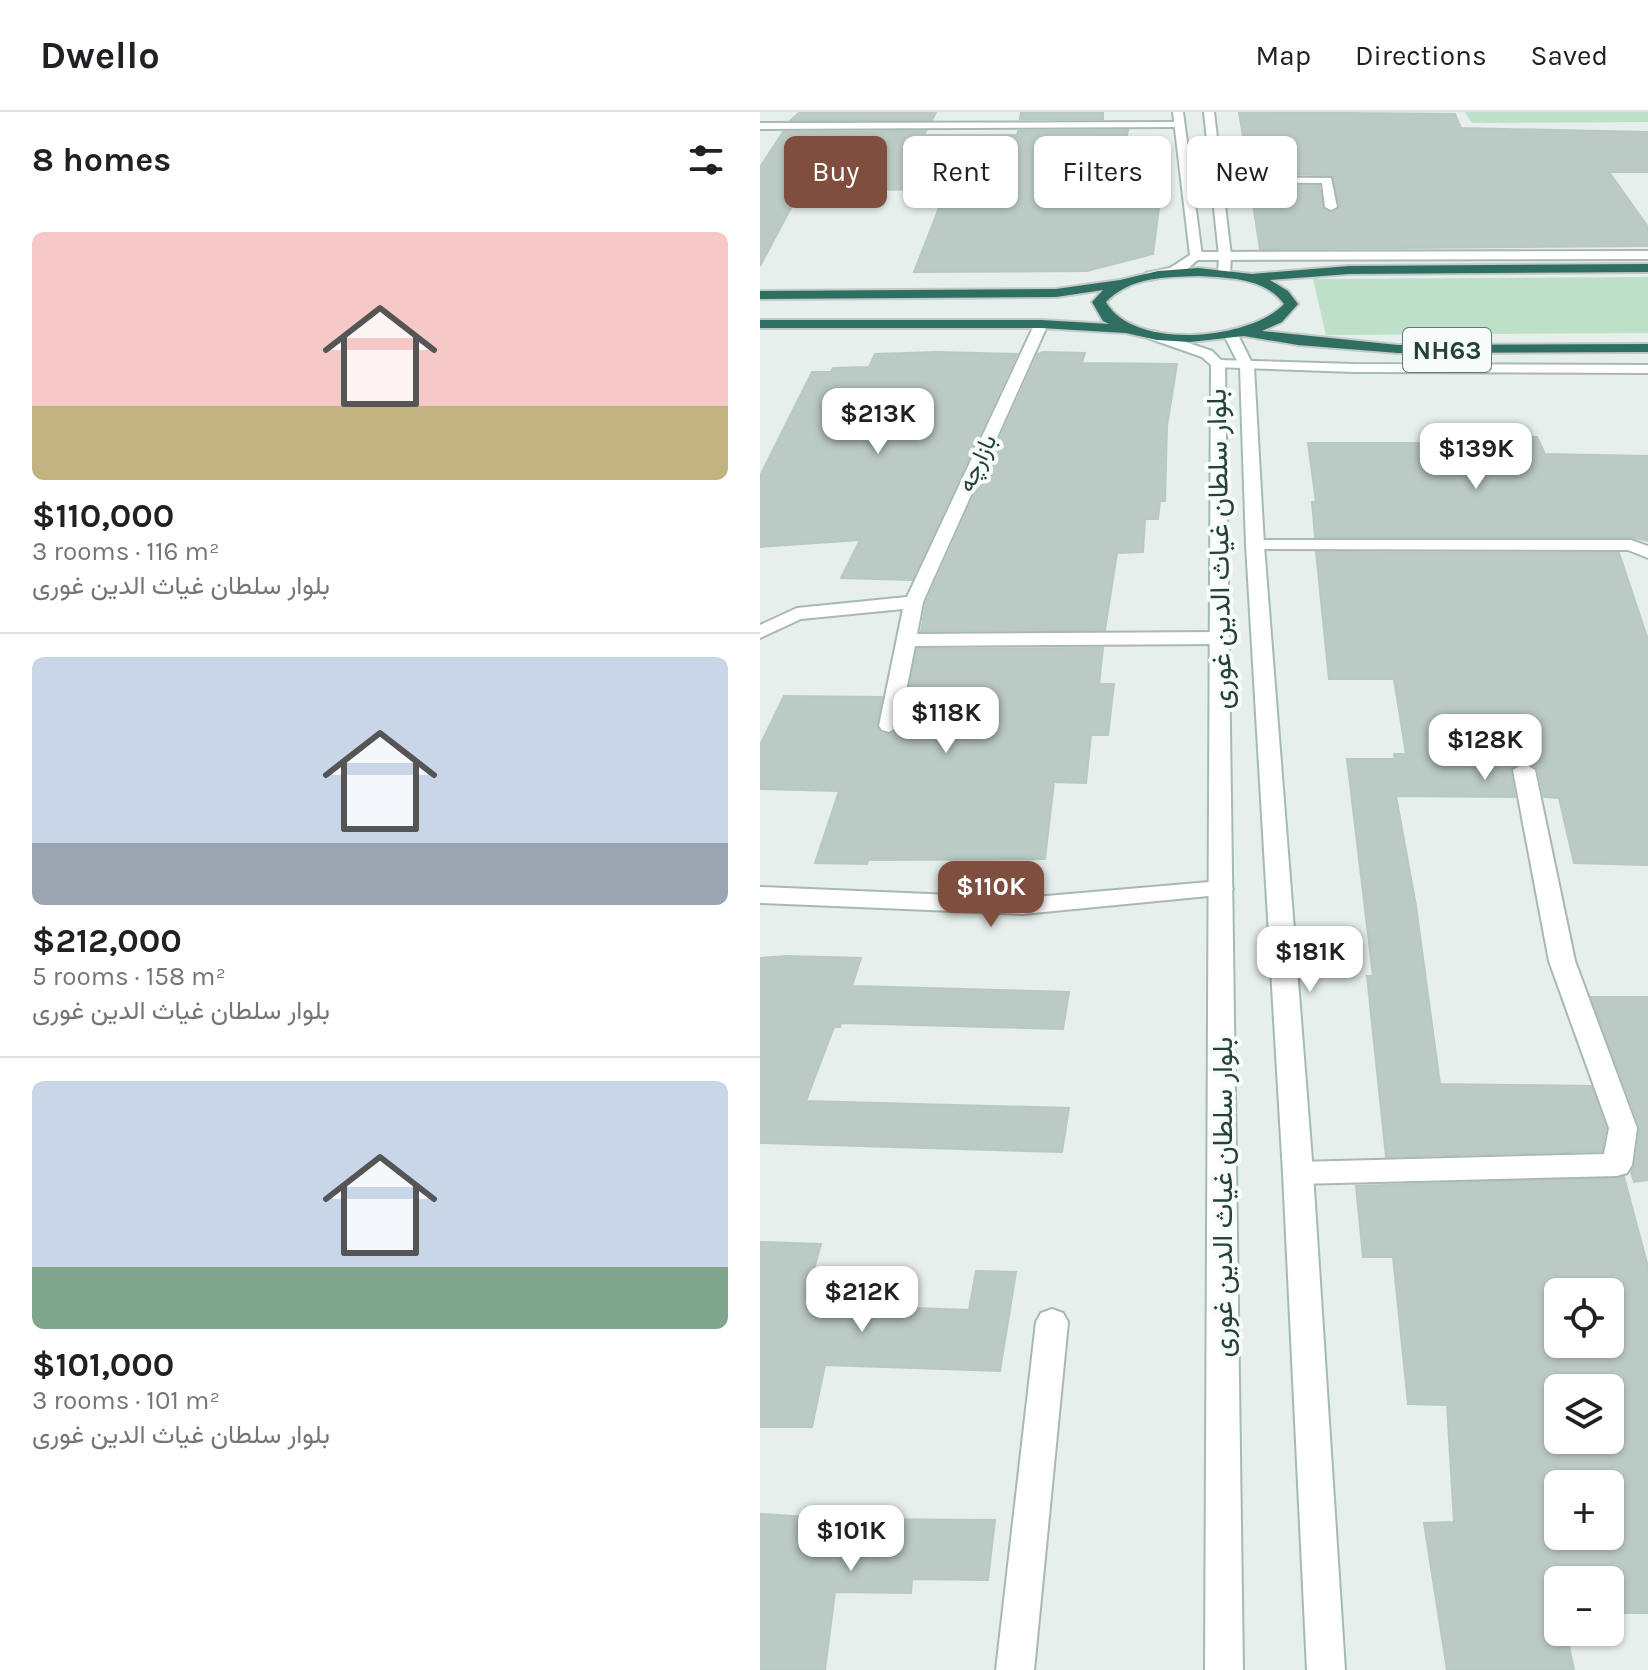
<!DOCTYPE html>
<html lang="en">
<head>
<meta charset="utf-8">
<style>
  :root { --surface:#fff; --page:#f6f6f6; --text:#202124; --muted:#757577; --line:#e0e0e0; --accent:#7f4e3f }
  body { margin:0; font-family:Karla,Vazirmatn,sans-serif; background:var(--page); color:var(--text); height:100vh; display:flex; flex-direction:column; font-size:30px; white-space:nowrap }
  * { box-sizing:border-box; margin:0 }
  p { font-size:26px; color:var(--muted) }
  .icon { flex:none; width:44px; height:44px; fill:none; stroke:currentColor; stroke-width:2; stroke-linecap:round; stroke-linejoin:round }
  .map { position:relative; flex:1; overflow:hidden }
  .drawer { display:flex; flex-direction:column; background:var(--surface); width:760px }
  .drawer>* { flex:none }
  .top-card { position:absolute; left:24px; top:24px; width:744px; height:72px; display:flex; gap:16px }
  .controls { position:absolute; left:784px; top:1166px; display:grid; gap:16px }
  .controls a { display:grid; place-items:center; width:80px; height:80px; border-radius:12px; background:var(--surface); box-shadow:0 2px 6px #0004; font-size:40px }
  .price { position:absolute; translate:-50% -68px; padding:0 18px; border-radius:16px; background:#fff; color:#222; font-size:26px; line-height:52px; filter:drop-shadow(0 2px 4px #0008) }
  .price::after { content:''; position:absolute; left:50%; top:48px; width:24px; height:18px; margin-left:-12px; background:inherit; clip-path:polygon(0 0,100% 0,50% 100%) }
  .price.active { background:var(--accent); color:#fff }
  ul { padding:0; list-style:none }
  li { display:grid; align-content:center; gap:16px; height:424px; padding:0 32px }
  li+li { border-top:2px solid var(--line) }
  li span { display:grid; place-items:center; height:248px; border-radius:12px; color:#555 }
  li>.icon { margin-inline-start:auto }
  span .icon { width:144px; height:144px; fill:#fffc; stroke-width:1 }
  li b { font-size:34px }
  h2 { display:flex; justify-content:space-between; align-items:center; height:96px; padding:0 32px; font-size:34px }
  .tag { padding:0 28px; border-radius:12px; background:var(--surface); box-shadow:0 2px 6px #0004; font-size:28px; line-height:72px }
  .tag.active { background:var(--accent); color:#fff }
  header { display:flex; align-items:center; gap:48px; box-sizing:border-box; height:112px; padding:0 40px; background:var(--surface); border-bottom:2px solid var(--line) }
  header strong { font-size:38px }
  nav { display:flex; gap:44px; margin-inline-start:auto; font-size:28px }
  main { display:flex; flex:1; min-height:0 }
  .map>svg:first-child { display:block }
  .green { fill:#bfe0c8 }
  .building { fill:#bbcac4; stroke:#b8c9c2; stroke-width:2; fill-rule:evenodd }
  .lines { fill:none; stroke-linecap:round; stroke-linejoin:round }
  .lane-casing { stroke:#a8b8b2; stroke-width:4 }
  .street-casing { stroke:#a8b8b2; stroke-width:4 }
  .secondary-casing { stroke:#a4bbb3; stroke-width:4 }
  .highway-casing { stroke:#c2cac8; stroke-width:4 }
  .lane { fill:#fff; fill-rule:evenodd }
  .street { fill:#fff; fill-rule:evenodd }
  .secondary { fill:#fff; fill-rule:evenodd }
  .highway { fill:#2f6f62; fill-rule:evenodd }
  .labels { text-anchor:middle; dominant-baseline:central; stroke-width:8; stroke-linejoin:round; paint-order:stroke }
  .far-street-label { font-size:24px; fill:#24423a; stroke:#f7fbf9 }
  .shield { fill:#f7fbf9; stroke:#637a73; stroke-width:2 }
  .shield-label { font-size:26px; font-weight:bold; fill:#24423a }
  .street-label { font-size:28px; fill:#24423a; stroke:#f7fbf9 }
</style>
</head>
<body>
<header>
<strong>Dwello</strong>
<nav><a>Map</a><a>Directions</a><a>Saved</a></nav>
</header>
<main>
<section class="drawer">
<h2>8 homes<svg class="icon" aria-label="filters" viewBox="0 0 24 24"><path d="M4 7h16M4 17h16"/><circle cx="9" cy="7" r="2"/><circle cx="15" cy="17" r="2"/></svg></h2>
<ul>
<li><span style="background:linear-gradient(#f6c9c9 70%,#c2b280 0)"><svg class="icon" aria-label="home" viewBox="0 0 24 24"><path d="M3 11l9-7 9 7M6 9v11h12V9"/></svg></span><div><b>$110,000</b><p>3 rooms · 116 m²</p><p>بلوار سلطان غیاث الدین غوری</p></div></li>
<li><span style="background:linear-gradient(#c9d6e8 75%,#9aa5b1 0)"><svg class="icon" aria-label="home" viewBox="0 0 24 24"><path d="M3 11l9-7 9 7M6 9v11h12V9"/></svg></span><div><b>$212,000</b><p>5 rooms · 158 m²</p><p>بلوار سلطان غیاث الدین غوری</p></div></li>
<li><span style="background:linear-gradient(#c9d6e8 75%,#7fa58c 0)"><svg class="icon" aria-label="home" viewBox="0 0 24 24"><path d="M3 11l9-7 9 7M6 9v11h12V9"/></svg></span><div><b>$101,000</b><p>3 rooms · 101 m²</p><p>بلوار سلطان غیاث الدین غوری</p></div></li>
</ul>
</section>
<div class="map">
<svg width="888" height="1558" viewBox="0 0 888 1558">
  <rect width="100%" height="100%" fill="#e6efeb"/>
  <!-- green -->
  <g class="green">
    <path d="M611,0h277v10l-176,1 -7,-11z"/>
    <path d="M888,165v56l-322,2 -13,-56z"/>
  </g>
  <!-- building -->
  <g class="building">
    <path d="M40,0h136l-4,8h-141z"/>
    <path d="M261,0h82v7h-83z"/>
    <path d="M479,0l216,2 6,14 187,4v40h-39l39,55v19l-388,3 -10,-64 69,1 5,24 8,3 8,-7 -9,-31 -82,-1z"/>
    <path d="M368,18l-4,22h6l-4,33h36l-9,69 -66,17 -173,1 32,-82 -145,-1 -41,77v-99l23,-35 143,-1 -2,4h93l1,-4z"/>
    <path d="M176,240l81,2 -105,226 -71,-2 19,-38 -100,7v-71l52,-104h19l2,-4 36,-1 6,-13z"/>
    <path d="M283,240l42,1 -3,10 95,1 -10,62 -2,75h-5l-2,18h-13l-2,33 -26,1 -12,77 -184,1 5,-28 112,-249z"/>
    <path d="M777,325l8,17 103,2v85l-17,-4h-316l-3,-35h4l-8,-59h169l-2,-5z"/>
    <path d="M556,440l303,1 29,87v225l-74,-2 -15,-65 -15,-1 -6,-28 -12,-9 -16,9 5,28 -119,-1 20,110 24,178 151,2 15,42 -4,23 -216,6 -19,-181h6l-26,-217h48l-1,-5h12l-12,-75h-65z"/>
    <path d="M343,536l-4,36h15l-6,51h-17l-5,48 -32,-1 -9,77 -177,1 -1,4 -52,-1 24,-72 -79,-2v-44l24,-49 98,1 -5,31 4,5 10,2 11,-8 15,-78z"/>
    <path d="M26,844l75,2 -9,28 217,6 -6,37 -222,-6 -1,4h-6l-28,74 263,7 -7,44 -302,-9v-185z"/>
    <path d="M831,885h57v183l-14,2 -3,-10 4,-7 5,-38z"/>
    <path d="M864,1065l24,90v346h-38v-33h-52v52h8l8,38h-127l-23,-147 30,-1 -7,-117 -39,-1 -15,-147h-30l-7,-71zM798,1180h52v52h-52zM798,1276h52v52h-52zM798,1372h52v52h-52z"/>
    <path d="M0,1130l61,2 -17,60 165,6 7,-39 40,1 -16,99 -175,-6 -13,62h-52z"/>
    <path d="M0,1402l81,5 154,1 -7,60 -76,-1 -1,14 -76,-1 -10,78h-65z"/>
  </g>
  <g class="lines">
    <defs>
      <path id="lane" d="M457,65l114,1 6,29 -6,3 -6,-3 -3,-24 -109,-1v-4z"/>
      <g id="street">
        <path d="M421,10l-3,5 -418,2v-6z"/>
        <path d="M888,139v8l-452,1 -6,-4 6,-4z"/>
        <path d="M276,209l12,3 -125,278 -6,32 304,-2 10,6 -10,6 -306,2 -16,80 -10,6 -7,-2 -3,-4 24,-117 -102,10 -41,19v-13l37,-17 110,-11z"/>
        <path d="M458,248l136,4 294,1v8l-294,-1 -141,-5v-6z"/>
        <path d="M495,428h376l17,6v12l-20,-8 -379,-1 -3,-4 3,-4z"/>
        <path d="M764,651l11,7 40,191 62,167 -5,37 -5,8 -10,3 -319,8 -10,-3 -5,-8 5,-8 10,-3 306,-8 5,-26 -60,-167 -36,-191z"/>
        <path d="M461,769l8,3 4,5 -4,5 -206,20 -263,-11v-16l263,11z"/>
        <path d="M292,1197l11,4 5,9 -34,348h-38l40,-348 5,-9z"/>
      </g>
      <g id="secondary">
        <path d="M413,0h10l19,144 -17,15 -35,9 -4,-1v-6l24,-5 20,-13z"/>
        <path d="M444,0h10l17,144 -1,18 -6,4 -6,-4 1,-18z"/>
        <path d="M393,219l59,20 13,13 18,1306h-38l6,-1305 -9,-8 -54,-19 -2,-3z"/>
        <path d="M471,219l7,4 16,32 10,178 49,628 32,497h-38l-24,-497 -37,-628 -6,-178 -16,-32z"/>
      </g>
      <path id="highway" d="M888,152v8l-299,2 -79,6 18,11 10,13 -16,18 -20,9 136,14 250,-1v8l-250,1 -100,-8 -54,-9 -54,6 -33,-2 -31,-7 -85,-5h-281v-8h281l68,4 -6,-3 -11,-19 11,-12 -47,7 -296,2v-8l296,-2 64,-9 38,-9 40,-3 54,6 97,-8zM438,164c30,2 66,1 86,28 -34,36 -150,47 -178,-2 24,-25 59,-25 92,-26z"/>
    </defs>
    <!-- lane casing -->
    <use href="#lane" class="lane-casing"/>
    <!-- street casing -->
    <use href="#street" class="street-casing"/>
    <!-- secondary casing -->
    <use href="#secondary" class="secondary-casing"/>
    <!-- highway casing -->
    <use href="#highway" class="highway-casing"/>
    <!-- lane -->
    <use href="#lane" class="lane"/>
    <!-- street -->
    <use href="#street" class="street"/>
    <!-- secondary -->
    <use href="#secondary" class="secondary"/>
    <!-- highway -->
    <use href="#highway" class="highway"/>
  </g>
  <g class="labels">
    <!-- far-street labels -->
    <g class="far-street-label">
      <text transform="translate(217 351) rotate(-65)">بازارچه</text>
    </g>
    <!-- shield labels -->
    <rect class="shield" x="643" y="216" width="88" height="44" rx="6"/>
    <g class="shield-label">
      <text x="687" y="238">NH63</text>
    </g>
    <!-- street labels -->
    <g class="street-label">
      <text transform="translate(459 437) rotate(-91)">بلوار سلطان غیاث الدین غوری</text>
      <text transform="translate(462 1085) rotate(-90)">بلوار سلطان غیاث الدین غوری</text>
    </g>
  </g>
</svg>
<div class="controls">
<a><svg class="icon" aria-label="locate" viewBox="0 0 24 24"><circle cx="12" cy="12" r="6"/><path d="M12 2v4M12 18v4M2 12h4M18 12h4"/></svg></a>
<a><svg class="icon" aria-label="layers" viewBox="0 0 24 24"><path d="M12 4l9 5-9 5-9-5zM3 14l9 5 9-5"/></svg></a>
<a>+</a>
<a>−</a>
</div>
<b class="price" style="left:118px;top:344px">$213K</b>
<b class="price" style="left:716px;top:379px">$139K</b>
<b class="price" style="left:186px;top:643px">$118K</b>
<b class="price" style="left:725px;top:670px">$128K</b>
<b class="price active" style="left:231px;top:817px">$110K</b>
<b class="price" style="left:550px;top:882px">$181K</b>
<b class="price" style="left:102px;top:1222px">$212K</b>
<b class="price" style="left:91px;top:1461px">$101K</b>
<div class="top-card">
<a class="tag active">Buy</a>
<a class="tag">Rent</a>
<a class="tag">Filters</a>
<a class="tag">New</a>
</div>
</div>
</main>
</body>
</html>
